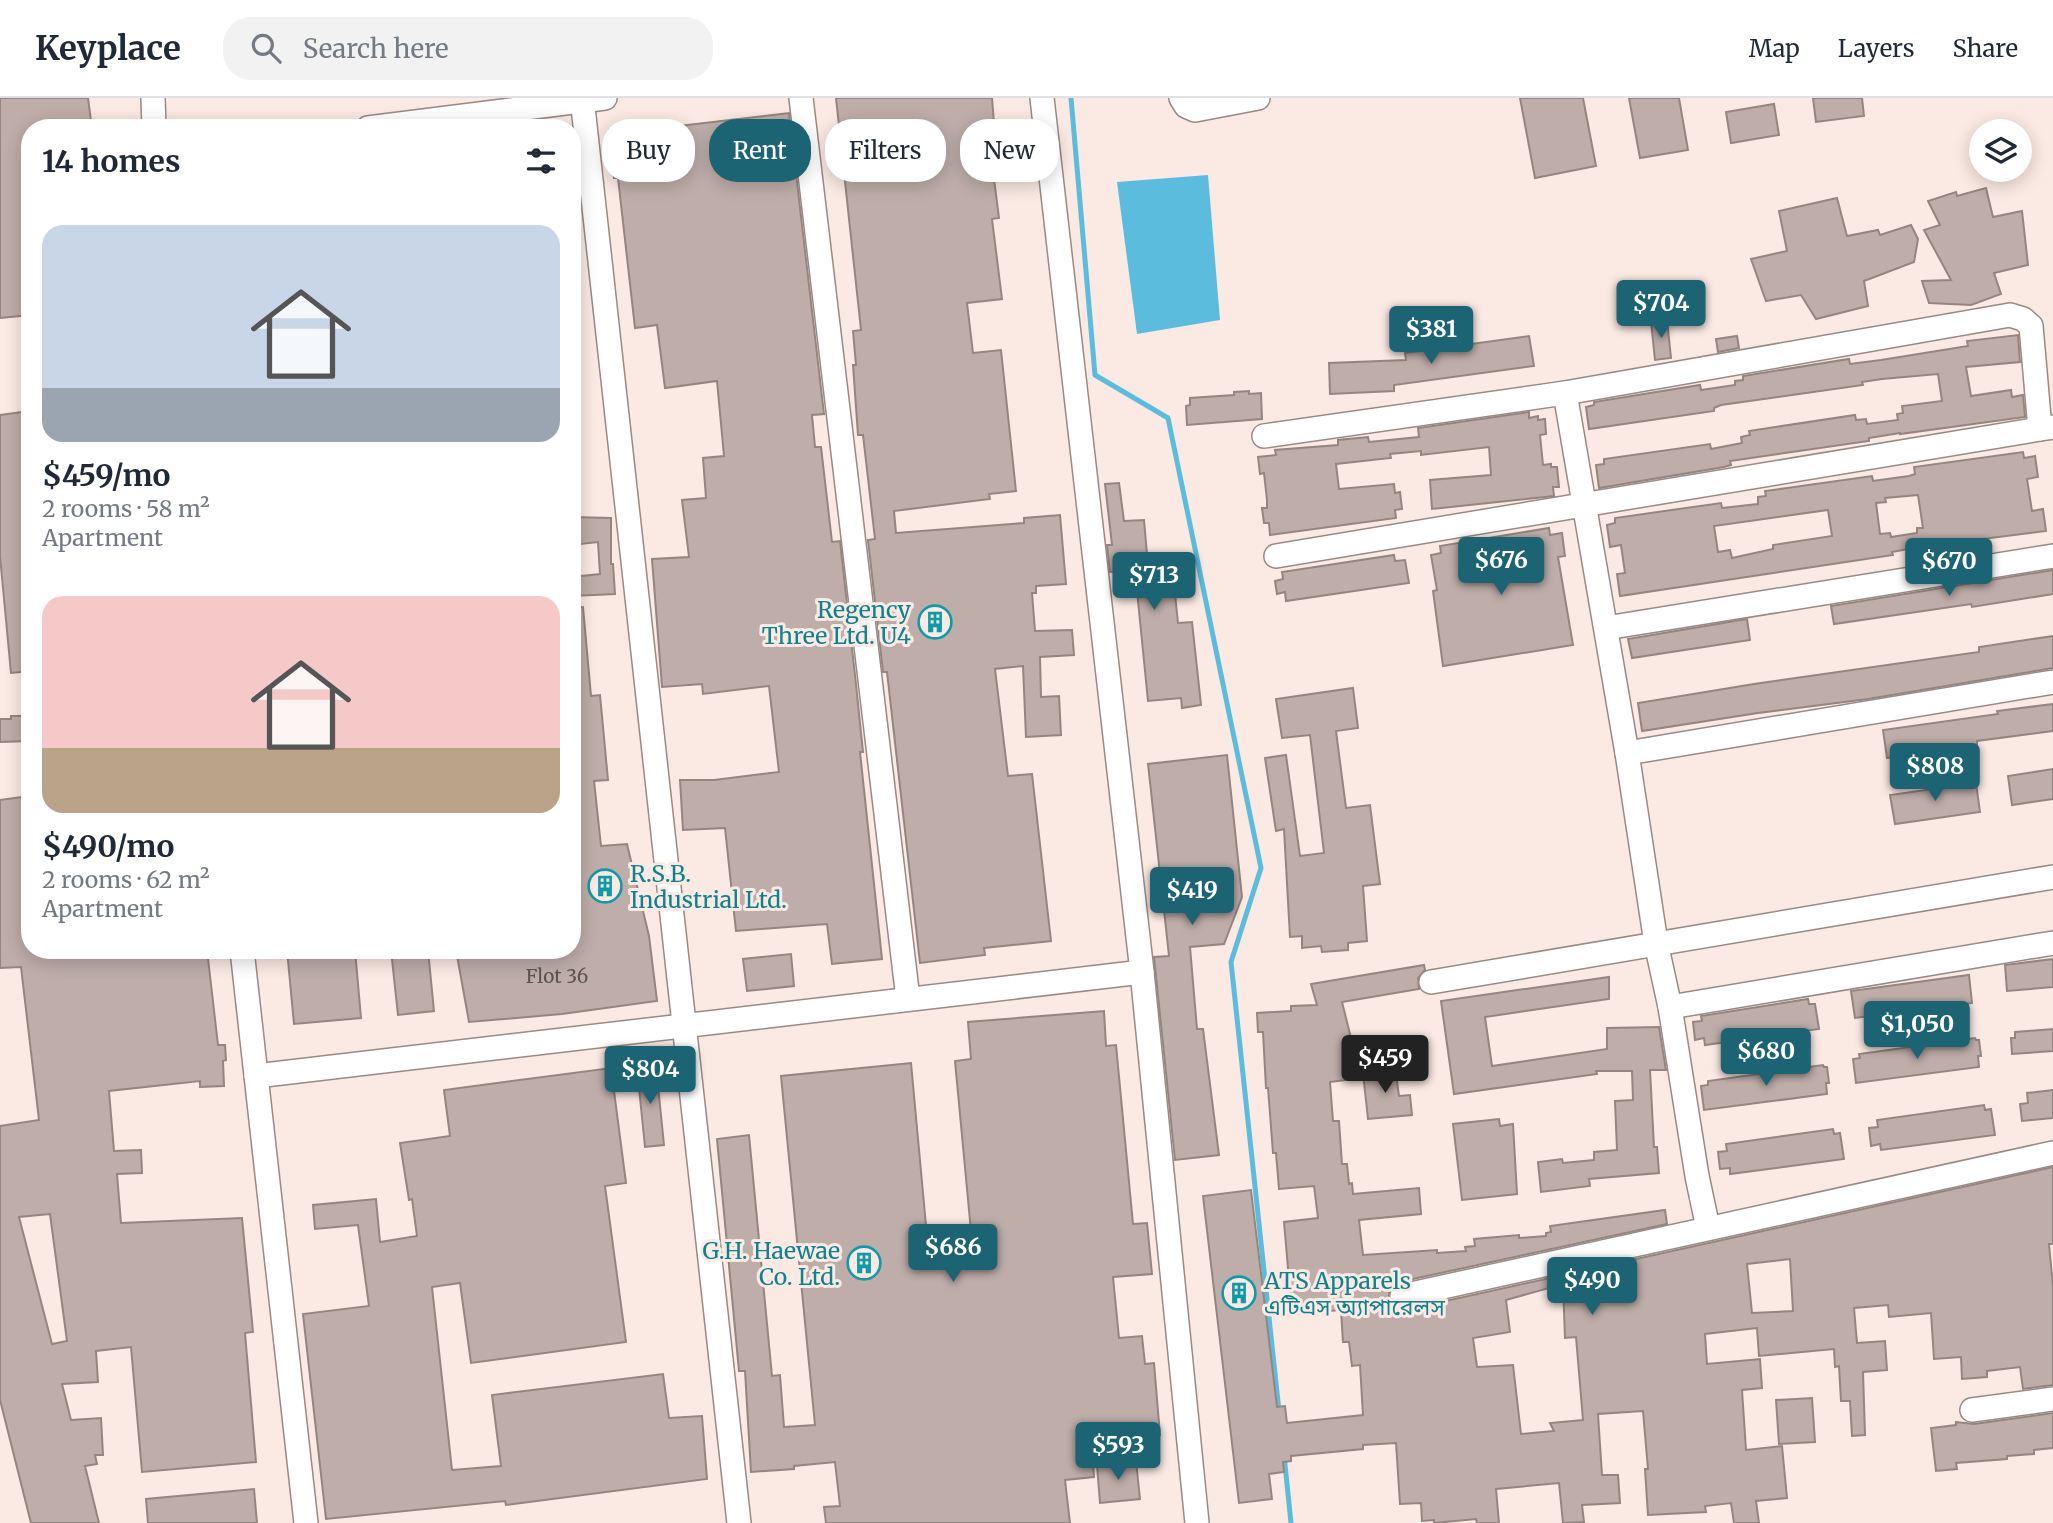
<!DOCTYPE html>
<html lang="en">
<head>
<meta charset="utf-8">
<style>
  :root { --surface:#fff; --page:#f2f2f3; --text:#1f2937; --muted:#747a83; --line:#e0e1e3; --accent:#1c6473 }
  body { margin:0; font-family:Merriweather,"Noto Sans Bengali",serif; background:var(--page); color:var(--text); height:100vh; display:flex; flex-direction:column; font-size:26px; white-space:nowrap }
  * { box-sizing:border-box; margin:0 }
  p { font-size:23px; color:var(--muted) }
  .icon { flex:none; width:38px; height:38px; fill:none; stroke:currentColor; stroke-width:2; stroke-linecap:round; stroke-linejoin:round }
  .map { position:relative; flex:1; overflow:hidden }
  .panel { position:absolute; left:21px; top:21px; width:560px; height:840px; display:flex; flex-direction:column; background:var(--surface); border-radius:28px; box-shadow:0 4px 18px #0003 }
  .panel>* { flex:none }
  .banner { position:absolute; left:602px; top:21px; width:665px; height:63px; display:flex; gap:14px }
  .buttons { position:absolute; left:1969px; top:21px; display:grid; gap:14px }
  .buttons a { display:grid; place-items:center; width:63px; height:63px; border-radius:50%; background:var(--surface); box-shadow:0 4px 18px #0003; font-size:35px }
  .price { position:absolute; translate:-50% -60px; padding:0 16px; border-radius:7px; background:var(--accent); color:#fff; font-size:23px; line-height:46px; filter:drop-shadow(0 2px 4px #0008) }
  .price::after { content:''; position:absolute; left:50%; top:42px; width:21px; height:16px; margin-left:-10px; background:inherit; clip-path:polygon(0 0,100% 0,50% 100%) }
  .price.on { background:#222; color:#fff }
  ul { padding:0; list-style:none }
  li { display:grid; align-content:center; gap:14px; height:371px; padding:0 21px }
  li span { display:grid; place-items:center; height:217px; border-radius:21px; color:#555 }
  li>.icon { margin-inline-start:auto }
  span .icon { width:126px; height:126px; fill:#fffc; stroke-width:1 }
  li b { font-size:30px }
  h2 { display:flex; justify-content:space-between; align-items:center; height:84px; padding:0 21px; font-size:30px }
  .pill { padding:0 24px; border-radius:28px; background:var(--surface); box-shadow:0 4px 18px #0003; font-size:24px; line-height:63px }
  .pill.on { background:var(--accent); color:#fff }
  header { display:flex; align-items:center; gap:42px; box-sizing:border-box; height:98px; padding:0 35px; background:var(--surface); border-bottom:2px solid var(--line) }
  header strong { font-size:33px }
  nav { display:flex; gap:38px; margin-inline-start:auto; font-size:24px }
  .search { width:490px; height:63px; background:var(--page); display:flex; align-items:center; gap:18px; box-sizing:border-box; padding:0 24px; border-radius:28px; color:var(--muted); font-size:26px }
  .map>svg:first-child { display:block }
  .water { fill:#5cbcdd }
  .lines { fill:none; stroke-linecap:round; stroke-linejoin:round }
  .stream { stroke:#5cbcdd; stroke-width:5 }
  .building { fill:#beada9; stroke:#958580; stroke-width:2; fill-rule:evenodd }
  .minor-casing { stroke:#998a84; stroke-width:26 }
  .minor { stroke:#fff; stroke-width:23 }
  .labels { text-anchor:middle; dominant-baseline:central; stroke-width:6; stroke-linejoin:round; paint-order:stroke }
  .number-label { font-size:19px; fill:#5c5350 }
  .culture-label { font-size:23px; fill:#0d838f; stroke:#fbe9e3; text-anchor:end }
</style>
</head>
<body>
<header>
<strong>Keyplace</strong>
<div class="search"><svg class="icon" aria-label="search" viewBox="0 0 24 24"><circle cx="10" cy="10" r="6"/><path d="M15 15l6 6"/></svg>Search here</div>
<nav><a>Map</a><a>Layers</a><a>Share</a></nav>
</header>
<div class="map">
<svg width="2053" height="1425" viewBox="0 0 2053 1425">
  <rect width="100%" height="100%" fill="#fbe9e3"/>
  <!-- water -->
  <path class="water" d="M1208,77l12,145 -83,14 -20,-152z"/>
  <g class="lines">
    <!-- stream -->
    <g class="stream">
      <path d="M1071,0l24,277 73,43 93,450 -30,94 48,449"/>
      <path d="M1284,1357l7,68"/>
    </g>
  </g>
  <!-- building -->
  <g class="building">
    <path d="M0,0h88l4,30h-62v187l-30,3z"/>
    <path d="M836,0h156l2,25 -7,1 12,94 -7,1 10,80 -35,4 6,50 28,-3 15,141 -27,3 1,5 -96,12 2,22 128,-10v-5l36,-3 6,69 -30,2v7h-4l3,38 37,-1 2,25 -34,2 1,40 18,-1 2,39 -35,2 -3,-71 -28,3 13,107 24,-2 19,167 -67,7 1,7 -65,8 -33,-291h-4l-15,-132 7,-1 -12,-104h-5l-5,-70h3l-3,-34 8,-1z"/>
    <path d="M1520,0h63l13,68 -61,12z"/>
    <path d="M1629,0h50l9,52 -48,8z"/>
    <path d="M1813,0h49l2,18 -48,6z"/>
    <path d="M1774,6l5,31 -48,8 -5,-31z"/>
    <path d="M789,15l35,301 -12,1 3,32h6l11,95 8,-1 15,134 8,77h-3l22,207 -50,5 -5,-40 -91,7 -11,-103 -42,2 -3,-50h34l65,-8 -10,-86 -66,8 -1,-10 -40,3 -10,-128 37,-2 -7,-57 24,-2 -3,-40 21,-2 -7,-75 -52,7 -8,-63 -22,3 -17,-150h-4l-5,-48 52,-5 1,3z"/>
    <path d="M1986,90l7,29 29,-6 6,54 -34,8 7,21 -30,11 -42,-2 -7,-22 29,-1 -27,-50 16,-5 -12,-24 28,-9 1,4z"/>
    <path d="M1837,100l10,38 31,-6 2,5 31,-10 7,14 -4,23 -50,19 4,25 -52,13 -15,-24 -35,6 -15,-42 36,-8 -8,-40z"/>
    <path d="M1667,222l4,38 -16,2 -4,-39z"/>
    <path d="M2018,237l2,27 -54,5 5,29 40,-6 1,7 11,-2 2,22 -125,17v-1l-31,5v3l-139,20 1,4 -7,2 -125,21 -3,-23 8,-1v-5l106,-15 1,5 31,-6 -1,-6 9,-2 -1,-4 106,-16 1,5 10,-1 1,5 31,-4 -1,-6 6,-1 -1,-7 40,-5 -4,-27 -56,5 -20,3 1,3 -142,20 -7,3v3l-125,18 -3,-22 8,-2v-3l106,-17 1,5 34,-5v-4l8,-1v-4l106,-17 1,5 31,-4 87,-14 -1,-5z"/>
    <path d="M1529,238l5,30 -140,19v6l-64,3 -1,-31 77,-3 -1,-7z"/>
    <path d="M1737,238l2,12 -21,4 -2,-13z"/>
    <path d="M1249,293v3l12,-1 1,26 -75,6 -1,-19 4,-1v-7l44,-3v-3z"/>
    <path d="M30,313v260l-19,2 -11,-117v-141z"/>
    <path d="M1529,314v6l9,-2v4l7,-1 1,15 -6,1 3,30 8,-1v3h6l2,20h-6l1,9 -122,13 -2,-29 61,-5 -2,-28 -68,8v-4l-31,3 1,4 -55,6 3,25 55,-5 1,9 5,-1 2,17 -7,1 1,8 -126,17 -1,-12h-5l-2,-15h5v-8l-3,-27 -4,1 -2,-17 18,-2 -1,-5 63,-5v-5l30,-3 1,5 50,-5 -1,-9z"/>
    <path d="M2023,354l1,6 11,-2 3,21 -11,2 5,32 11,-2 3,22 -127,16 -27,5 1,3 -273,41 -3,-22 8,-1 -4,-28 -11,2 -3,-22 8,-2v-5l106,-15 1,5 36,-4v-7l8,-1 -1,-5 107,-15 1,5 36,-5 6,-2 -1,-7zM1918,397l5,33h-6v5l-26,4 -1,-4 -10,1 -4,-31 10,-1 -1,-4zM1828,412l4,26 -59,9v4l-41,9 -2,-8 -12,2 -4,-26z"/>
    <path d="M1119,385l5,38 20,-1 5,57 24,-3 5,49 14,-1 9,83 -19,3 -1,-10 -33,3 -13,-130 -25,1 -3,-27h5l-7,-61z"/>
    <path d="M572,419l39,1v46h2l2,30 -43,2v-19l28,-3 -2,-32 -26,3z"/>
    <path d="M1549,430l1,7 12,-2 3,23 -7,1 15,88 -130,21 -10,-75 4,-1 -6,-35 10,-2 -1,-7z"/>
    <path d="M1394,457l1,6 10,-1 4,23 -123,18 -1,-9 -8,2 -2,-13 8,-2 -1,-7z"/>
    <path d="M2053,472v24l-81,13 -1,-3 -137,20 -3,-18z"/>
    <path d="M583,509l8,89 9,-1 8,85 -14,1 7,65 26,-2 22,92 8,65 -95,13 -93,8 -13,-72h116v-342z"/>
    <path d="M1747,521l3,21 -118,18 -4,-19z"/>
    <path d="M2053,538v32l-185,31 -110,14 -116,18 -4,-28 116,-19 225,-32v-5z"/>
    <path d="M1353,590l5,40 -22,3 10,77 24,-3 10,79 -17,2 4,55 -19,2v7l-26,2 -1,-6 -19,2v-12l-12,1 -6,-108 -8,2 -11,-73 21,-3 14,101 24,-3 -14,-118 -28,3 -6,-39z"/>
    <path d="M2053,606v27l-76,10v4l-90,13 -4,-28 115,-16 -1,-3z"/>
    <path d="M11,618h19v25l-30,1v-23h11z"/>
    <path d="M1227,657l15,142 -18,47 -34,3 7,82h6l16,126 -44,5 -21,-203 15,-1 -21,-192z"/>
    <path d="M2053,671v30l-41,6 -4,-29z"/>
    <path d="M1976,685l4,29 -85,12 -5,-29z"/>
    <path d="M30,698v154h177l11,95h7l1,15 -3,1 1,25 -24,1v-6l-91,10 5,60 27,-1 1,23 -25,1 4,49 121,-5 11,114 -8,1 11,129 -114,10 -11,-125 -35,4 2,31 -36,2 9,36 30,-2 2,37h-8l2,9 -12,2 14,57h-68l-31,-123v-274l39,-6 -18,-153 -21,1v-168zM50,1116l17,127 -15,3 -33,-127z"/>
    <path d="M287,852h68l6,68 -67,6z"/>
    <path d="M391,852h37l6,61 -36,4z"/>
    <path d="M791,856l3,32 -47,5 -4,-32z"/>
    <path d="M2053,861v28l-46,4 -2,-26z"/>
    <path d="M1424,867l1,5 -7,8 1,11 -77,13 19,76 -31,4 3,39h6l3,43h5l2,20 3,-1 1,11 66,-6 2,26 -62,6 4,35 74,-5v3l29,-2 -1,-4 10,-1 -1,-7 45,-4v3l27,-2v-3l5,-1 -1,-6 115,-16 2,14 -268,58 -7,4 -3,6v8l3,6 13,4 648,-143v77h-4l4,42v99l-30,4 -3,-22 -33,4v6l-25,2 -1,-22 -27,2 -3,-46 -42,4 -1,-12 -34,3 3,35 28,-2 2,29 -24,2 2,63 -13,1 -2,-35h-9l-2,-35 -4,1 -1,-18 -75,7 -2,-28 -52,6 2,30 53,-5 2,29 -20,2 4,60 36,-4 5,52 -31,3 3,22h-25l-3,-20 -26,3 1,6 -58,3 -3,-46h3l-5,-58 -45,3 4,61h16l2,28 -38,2 2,17 -21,1 -4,-40 -63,6 3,34h-22l-1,-4 -42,4v-3l-12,1 -1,-18 -21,1 -4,-61 -33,2v4l-72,7v5l-8,1 1,10 -15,2 3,25 -33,4 -36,-307 48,-6 26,217 8,-1 2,17 76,-8 -3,-50 -8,1 -3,-24h-6l-2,-32 -49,4 -8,-92 34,-4 -4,-32 -35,3 -3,-36h-3l-5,-65h-2l-3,-56h-5l-1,-19 34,-2v-5l26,-1 -6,-21zM1790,1161l3,52 -41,2 -5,-49zM1563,1186l2,54 11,-1 7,83 -33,3 4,8 -33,3 -8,-69 -36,2 -4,-29 37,-6 -4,-32z"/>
    <path d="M1969,877l3,28 -117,15 -4,-27z"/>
    <path d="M1609,879v22l-124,18 7,49 115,-17v-21l52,-1 7,43h-16l4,77h3l2,26 -70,6 1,7 -49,6 -3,-30 24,-3 1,4 31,-3v-8l23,-2 -2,-49 18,-1 -1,-29h-36l1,3 -143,20 -13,-93z"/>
    <path d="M1808,901l1,5h6l4,25 -114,16 -1,-7 -9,2 -2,-18 9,-1 -1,-5z"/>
    <path d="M1104,913l2,35 10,-1 17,179 14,-1 5,51 -39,3 6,61 23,-2 3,28 9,-1 6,72 -22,2v-4l-47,5 3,39 -29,3 5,43h-244l-2,-16 16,-1 -5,-44 -41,4v3l-43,3 -6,-101h-6l-22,-232 32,-4 23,241 8,-1 4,52 31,-2 -34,-349 130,-13 17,184 44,-5 -17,-181 16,-2 -3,-37z"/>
    <path d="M2053,931v22l-41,3 -1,-16h4v-6z"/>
    <path d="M1975,940l1,2h3l2,16h-3l1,11 -123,16 -3,-24 7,-1 -1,-4z"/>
    <path d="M1823,967l1,2h3l2,16h-3l1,11 -123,16 -3,-24 7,-1v-4z"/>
    <path d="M656,968l8,79 -19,2 -8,-79z"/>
    <path d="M611,970l15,115 -21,3 21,156 -155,21 -11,-80 -28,4 20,183 49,-4 -9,-71 171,-21 6,44 33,-2 5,63 -201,26 -1,-4 -179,18 -23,-205 66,-8 -11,-81 -43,4 -2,-24 63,-6 4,43 37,-6 -5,-37 -3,1 -9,-57 50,-7 -6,-46z"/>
    <path d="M1395,970l4,28 11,-1 2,20 -44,4 -5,-46z"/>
    <path d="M2053,992v28l-31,3 -2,-17 8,-1 -1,-10z"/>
    <path d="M1984,1007l1,5 6,-1 4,26 -114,15 -1,-6 -9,2 -2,-18 9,-1 -1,-7z"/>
    <path d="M1499,1021l1,7 13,-2 4,70 -55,6 -9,-76z"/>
    <path d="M1833,1031l1,5 6,-1 4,26 -114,15v-6l-10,1 -2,-17 9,-1 -1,-7z"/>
    <path d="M1812,1300l3,44 -36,2 -3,-44z"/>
    <path d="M2053,1315v35l-19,2v4l-27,2v3l-51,4 1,6 -21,2 -5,-43 25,-3v-3l18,2z"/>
    <path d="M1136,1363l4,38 -40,4 -3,-38z"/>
    <path d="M254,1391l3,34h-109l-2,-24z"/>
  </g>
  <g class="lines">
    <defs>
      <g id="minor">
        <path d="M153,0l1,30"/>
        <path d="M582,0l157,1425"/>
        <path d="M801,0l107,901"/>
        <path d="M1042,0l100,874 55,551"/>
        <path d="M1181,0l5,8 9,4 63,-12"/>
        <path d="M368,30l237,-30"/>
        <path d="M1565,295l62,360 29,190 14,64 27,169 11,52"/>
        <path d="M1264,338l301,-43 445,-78 13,4 8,7 9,103 13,-2"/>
        <path d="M1276,458l764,-127"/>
        <path d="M1606,530l447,-72"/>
        <path d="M1627,655l426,-71"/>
        <path d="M242,852l64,573"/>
        <path d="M1431,884l622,-105"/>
        <path d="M1670,909l383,-64"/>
        <path d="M256,978l886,-104"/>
        <path d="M1402,1198l651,-143"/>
        <path d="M1972,1312l81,-11"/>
      </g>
    </defs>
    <!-- minor casing -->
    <use href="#minor" class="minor-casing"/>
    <!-- minor -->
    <use href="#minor" class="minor"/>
  </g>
  <!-- icons -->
  <defs>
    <symbol id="building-ring" viewBox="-11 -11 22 22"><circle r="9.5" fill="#fbe9e3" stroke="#0f9aa8" stroke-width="1.5"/><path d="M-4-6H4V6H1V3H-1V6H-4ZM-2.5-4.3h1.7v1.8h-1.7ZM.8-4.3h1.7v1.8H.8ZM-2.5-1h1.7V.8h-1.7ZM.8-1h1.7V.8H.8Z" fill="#0f9aa8"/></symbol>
  </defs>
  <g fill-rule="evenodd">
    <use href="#building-ring" x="916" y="505" width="38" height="38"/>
    <use href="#building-ring" x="586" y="769" width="38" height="38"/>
    <use href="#building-ring" x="845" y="1146" width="38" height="38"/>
    <use href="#building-ring" x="1220" y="1176" width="38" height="38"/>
  </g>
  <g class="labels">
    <!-- number labels -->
    <g class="number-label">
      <text x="557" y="878">Flot 36</text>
    </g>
    <!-- culture labels -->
    <g class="culture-label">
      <text x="911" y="511">Regency<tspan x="911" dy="26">Three Ltd. U4</tspan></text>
      <text x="630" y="775" text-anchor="start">R.S.B.<tspan x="630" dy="26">Industrial Ltd.</tspan></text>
      <text x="840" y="1152">G.H. Haewae<tspan x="840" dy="26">Co. Ltd.</tspan></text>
      <text x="1264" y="1182" text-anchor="start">ATS Apparels<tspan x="1264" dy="26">এটিএস অ্যাপারেলস</tspan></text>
    </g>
  </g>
</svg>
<div class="buttons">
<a><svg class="icon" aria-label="layers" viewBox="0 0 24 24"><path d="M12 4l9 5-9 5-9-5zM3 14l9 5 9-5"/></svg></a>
</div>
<b class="price" style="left:1661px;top:242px">$704</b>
<b class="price" style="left:1431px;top:268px">$381</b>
<b class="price" style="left:1501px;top:499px">$676</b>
<b class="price" style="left:1949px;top:500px">$670</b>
<b class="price" style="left:1154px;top:514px">$713</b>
<b class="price" style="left:1935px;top:705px">$808</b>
<b class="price" style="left:1192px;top:829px">$419</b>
<b class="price" style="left:1917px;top:963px">$1,050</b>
<b class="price" style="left:1766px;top:990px">$680</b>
<b class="price on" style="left:1385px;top:997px">$459</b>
<b class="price" style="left:650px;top:1008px">$804</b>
<b class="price" style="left:953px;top:1186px">$686</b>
<b class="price" style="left:1592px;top:1219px">$490</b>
<b class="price" style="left:1118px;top:1384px">$593</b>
<div class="banner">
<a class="pill">Buy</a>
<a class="pill on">Rent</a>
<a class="pill">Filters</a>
<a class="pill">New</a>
</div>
<section class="panel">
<h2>14 homes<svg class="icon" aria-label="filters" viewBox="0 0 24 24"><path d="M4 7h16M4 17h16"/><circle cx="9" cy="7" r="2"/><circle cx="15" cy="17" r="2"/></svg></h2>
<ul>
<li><span style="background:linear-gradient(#c9d6e8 75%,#9aa5b1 0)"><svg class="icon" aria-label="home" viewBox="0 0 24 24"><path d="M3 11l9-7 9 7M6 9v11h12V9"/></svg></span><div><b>$459/mo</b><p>2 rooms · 58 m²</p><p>Apartment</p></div></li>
<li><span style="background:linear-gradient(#f6c9c9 70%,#b9a48a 0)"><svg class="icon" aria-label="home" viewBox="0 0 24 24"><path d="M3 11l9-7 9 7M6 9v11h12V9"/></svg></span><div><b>$490/mo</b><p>2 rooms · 62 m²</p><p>Apartment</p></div></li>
</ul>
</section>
</div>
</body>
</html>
